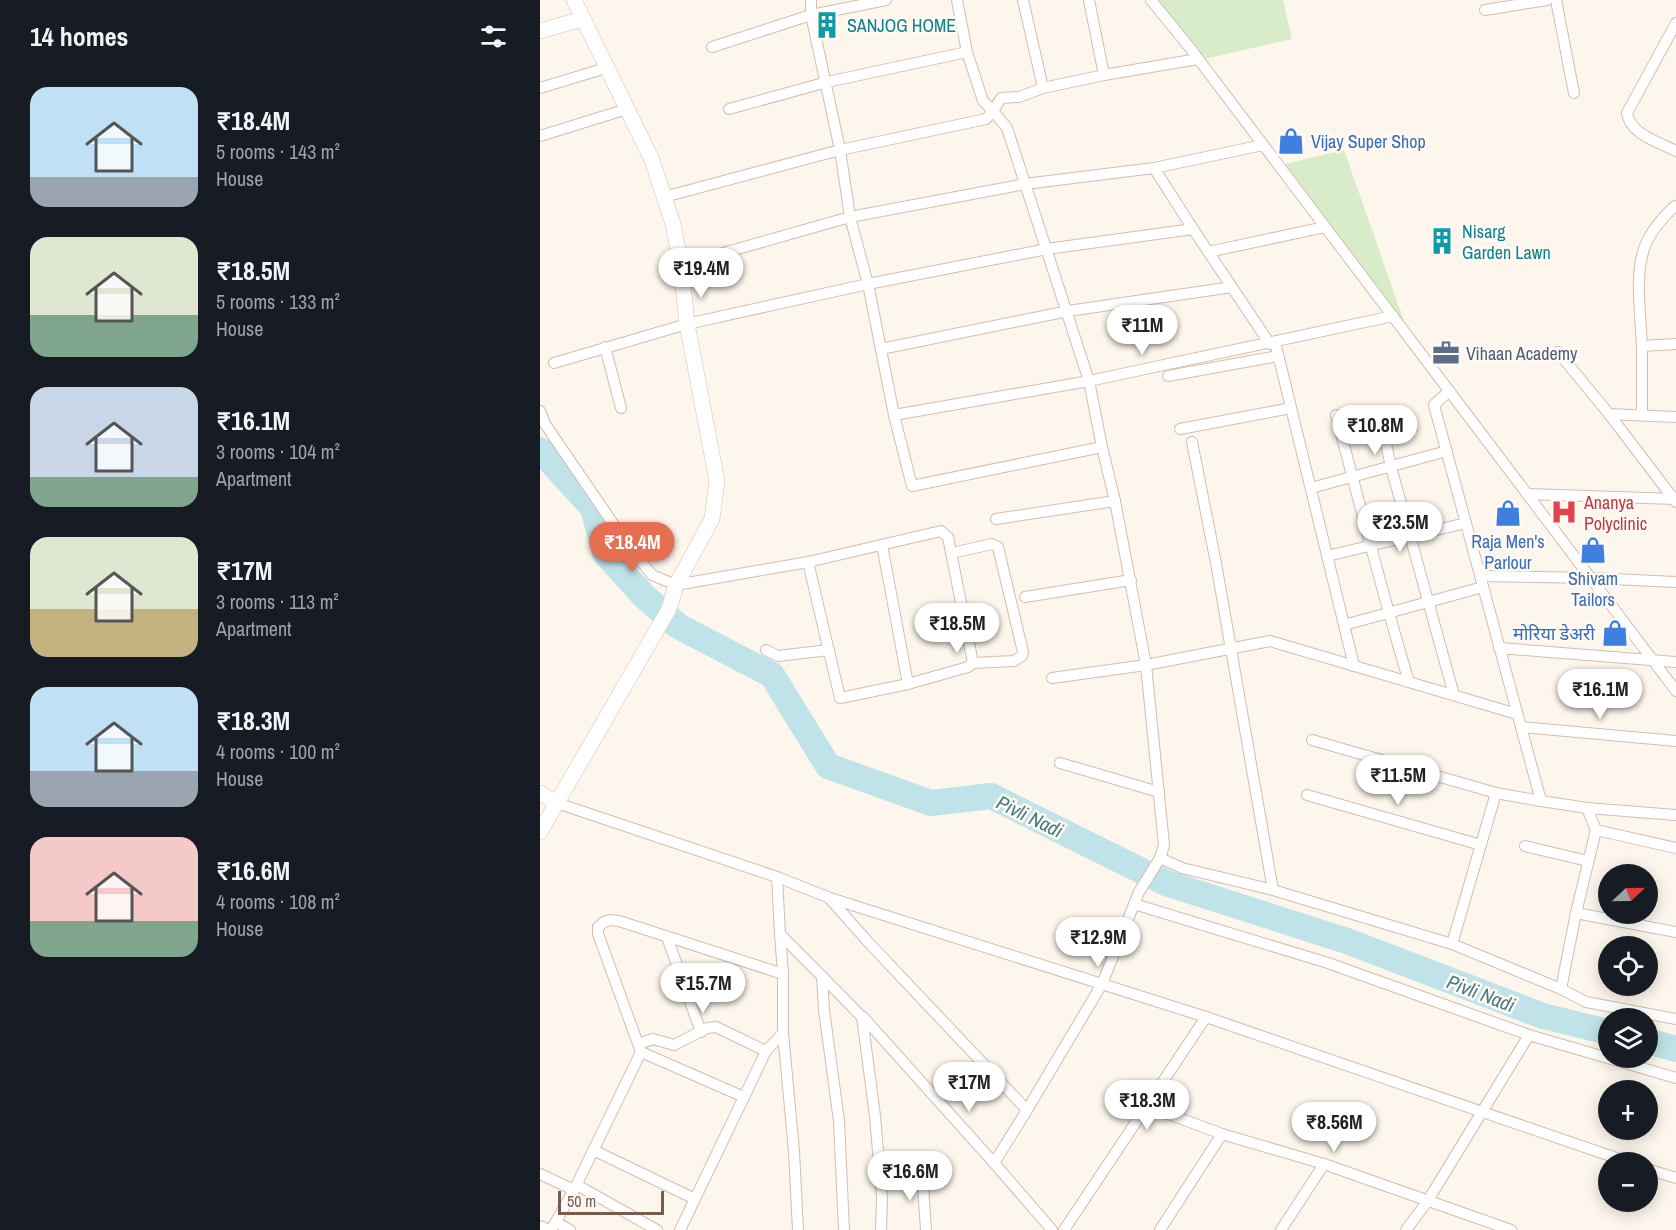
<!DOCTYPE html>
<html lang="en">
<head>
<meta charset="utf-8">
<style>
  :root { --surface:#171b24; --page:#242831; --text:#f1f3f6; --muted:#9ea1a6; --accent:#e76f51 }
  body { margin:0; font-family:"Archivo Narrow","Noto Sans Devanagari",sans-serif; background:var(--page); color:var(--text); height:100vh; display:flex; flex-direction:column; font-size:22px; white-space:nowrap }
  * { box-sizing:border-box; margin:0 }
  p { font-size:20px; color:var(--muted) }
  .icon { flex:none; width:33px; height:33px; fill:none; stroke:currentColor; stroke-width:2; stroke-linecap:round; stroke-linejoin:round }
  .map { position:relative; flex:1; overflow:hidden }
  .details { display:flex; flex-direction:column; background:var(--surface); width:540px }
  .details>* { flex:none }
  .needle { width:39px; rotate:68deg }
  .tools { position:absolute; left:1058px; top:864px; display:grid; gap:12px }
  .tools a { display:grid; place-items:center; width:60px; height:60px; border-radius:50%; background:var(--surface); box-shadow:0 3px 15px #0003; font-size:30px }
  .scale { position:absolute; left:18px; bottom:15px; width:106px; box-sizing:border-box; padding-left:6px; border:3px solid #7a5c4d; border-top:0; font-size:16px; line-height:21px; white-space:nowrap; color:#7a5c4d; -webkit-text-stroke:4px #fffaf3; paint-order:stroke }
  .price { position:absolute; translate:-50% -51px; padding:0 14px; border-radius:21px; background:#fff; color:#222; font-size:20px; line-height:39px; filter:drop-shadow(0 2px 3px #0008) }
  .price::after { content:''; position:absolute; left:50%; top:36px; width:18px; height:14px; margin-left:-9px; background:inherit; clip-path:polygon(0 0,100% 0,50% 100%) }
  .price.current { background:var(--accent); color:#fff }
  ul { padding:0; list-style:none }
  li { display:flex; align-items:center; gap:18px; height:150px; padding:0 30px }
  li span { display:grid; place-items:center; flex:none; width:168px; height:120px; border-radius:18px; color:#555 }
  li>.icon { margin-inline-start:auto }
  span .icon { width:72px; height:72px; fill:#fffc; stroke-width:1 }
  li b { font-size:26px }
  h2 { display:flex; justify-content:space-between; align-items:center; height:72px; padding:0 30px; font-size:26px }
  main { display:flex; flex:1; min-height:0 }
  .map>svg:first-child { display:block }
  .green { fill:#d8ecc9 }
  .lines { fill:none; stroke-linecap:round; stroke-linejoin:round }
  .river { stroke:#bfe3e8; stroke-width:26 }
  .street-casing { stroke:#d1beb0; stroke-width:12 }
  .secondary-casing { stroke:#d6c0b0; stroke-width:16 }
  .street { stroke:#fff; stroke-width:10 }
  .secondary { stroke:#fff; stroke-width:15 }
  .labels { text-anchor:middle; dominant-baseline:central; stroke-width:5; stroke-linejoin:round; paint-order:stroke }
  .culture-label { font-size:18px; fill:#0d838f; stroke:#fffaf3; text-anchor:start }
  .shop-label { font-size:18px; fill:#366cbe; stroke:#fffaf3 }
  .service-label { font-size:18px; fill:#4e5e75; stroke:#fffaf3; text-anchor:start }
  .health-label { font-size:18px; fill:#be3a42; stroke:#fffaf3; text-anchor:start }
  .water-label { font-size:20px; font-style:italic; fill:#437c86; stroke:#fffaf3 }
</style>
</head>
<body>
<main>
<section class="details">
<h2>14 homes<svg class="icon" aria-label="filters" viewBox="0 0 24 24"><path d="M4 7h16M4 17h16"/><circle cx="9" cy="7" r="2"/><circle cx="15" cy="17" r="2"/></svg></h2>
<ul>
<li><span style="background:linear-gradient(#bfe0f5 75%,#9aa5b1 0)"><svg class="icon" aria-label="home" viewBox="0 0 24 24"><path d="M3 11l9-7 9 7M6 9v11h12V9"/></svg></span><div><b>₹18.4M</b><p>5 rooms · 143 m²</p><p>House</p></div></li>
<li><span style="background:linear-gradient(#dfe7d0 65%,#7fa58c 0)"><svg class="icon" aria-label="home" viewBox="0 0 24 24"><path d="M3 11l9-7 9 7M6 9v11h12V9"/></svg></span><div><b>₹18.5M</b><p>5 rooms · 133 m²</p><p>House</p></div></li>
<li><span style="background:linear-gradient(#c9d6e8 75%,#7fa58c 0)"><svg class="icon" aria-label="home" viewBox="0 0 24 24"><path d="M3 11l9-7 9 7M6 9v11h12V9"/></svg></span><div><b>₹16.1M</b><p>3 rooms · 104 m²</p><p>Apartment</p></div></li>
<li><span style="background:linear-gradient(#dfe7d0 60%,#c2b280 0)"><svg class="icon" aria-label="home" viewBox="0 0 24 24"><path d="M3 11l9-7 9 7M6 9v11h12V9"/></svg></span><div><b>₹17M</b><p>3 rooms · 113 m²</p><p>Apartment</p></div></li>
<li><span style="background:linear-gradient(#bfe0f5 70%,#9aa5b1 0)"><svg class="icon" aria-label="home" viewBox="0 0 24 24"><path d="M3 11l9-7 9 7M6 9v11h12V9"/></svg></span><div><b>₹18.3M</b><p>4 rooms · 100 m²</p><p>House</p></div></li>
<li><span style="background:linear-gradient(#f6c9c9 70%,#7fa58c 0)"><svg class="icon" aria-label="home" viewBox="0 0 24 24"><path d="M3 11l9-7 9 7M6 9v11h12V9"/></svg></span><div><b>₹16.6M</b><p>4 rooms · 108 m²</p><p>House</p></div></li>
</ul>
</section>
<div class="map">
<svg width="1136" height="1230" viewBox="0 0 1136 1230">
  <rect width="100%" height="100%" fill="#fdf6ec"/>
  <!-- green -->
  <g class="green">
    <path d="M619,0h124l9,39 -87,20z"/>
    <path d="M804,150l61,174 -120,-160z"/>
  </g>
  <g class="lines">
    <!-- river -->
    <g class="river">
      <path d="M0,450l53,58 12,45 39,43 34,30 94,49 56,91 103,37 60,-7 175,87 181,58 196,75 65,16"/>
      <path d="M1107,1041l29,8"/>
    </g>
    <defs>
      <g id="street">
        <path d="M271,0v15l29,135 10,67 18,67 26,131 18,71 190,-39 -13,-66 -82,-253 -14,-17 8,-13 18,-1 24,-9 61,-13 94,-16"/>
        <path d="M483,0l20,88"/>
        <path d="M549,0l15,75"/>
        <path d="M611,0l39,48 486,643"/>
        <path d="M1016,0l18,93"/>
        <path d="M945,10l62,-10"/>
        <path d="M1136,23l-49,90c3,21 31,29 49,38"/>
        <path d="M172,47l99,-32 75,-15"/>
        <path d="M0,88l66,-20"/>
        <path d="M189,109l98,-27 140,-30"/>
        <path d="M0,136l87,-27"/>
        <path d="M124,197l176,-47 146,-31 7,-8 -10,-10 -16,-49 -10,-52"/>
        <path d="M653,229l77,115"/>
        <path d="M668,252l117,-25"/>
        <path d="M141,265l169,-48 175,-33 129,-16 109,-23"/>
        <path d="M735,342l79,324"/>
        <path d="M1102,346c-1,-28 -7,-67 1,-94 5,-18 19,-34 32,-46"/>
        <path d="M65,347l16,61"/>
        <path d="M341,349l187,-38 164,-24"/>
        <path d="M1018,352l51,62 67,3"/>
        <path d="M14,363l133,-39 181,-40 179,-35 146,-20 -39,-61"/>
        <path d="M628,376l110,-20"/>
        <path d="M909,391l-15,14 107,396 46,7 9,22"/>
        <path d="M0,411l5,13 82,120 25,31 24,10 132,-23 133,-31 7,6 25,126 -5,4 -60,17 -68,14 -32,-136"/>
        <path d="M839,411l12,56 63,228"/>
        <path d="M1069,414l67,88"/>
        <path d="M354,415l195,-34 304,-65"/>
        <path d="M796,415c24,89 46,178 73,267"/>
        <path d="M1102,415v-69l34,-2"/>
        <path d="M640,429l111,-21"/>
        <path d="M652,442l24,121 57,327"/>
        <path d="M771,488l136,-37"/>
        <path d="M987,494l149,5"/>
        <path d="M456,519l119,-18"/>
        <path d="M342,545l26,139"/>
        <path d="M412,553l40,-9 6,3 25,105 -1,4 -8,5 -41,2"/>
        <path d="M787,556l139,-33"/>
        <path d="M940,576l111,2 85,4"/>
        <path d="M485,597l106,-17"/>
        <path d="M804,625l139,-38"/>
        <path d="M959,648l177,14"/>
        <path d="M226,650l12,6 51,-6"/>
        <path d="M512,678l94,-13 124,-24 247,73"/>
        <path d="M981,727l155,14"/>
        <path d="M772,740l184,53 45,8"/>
        <path d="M520,763l99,29"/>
        <path d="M767,795l174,50"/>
        <path d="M17,803l220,74 53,21 376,119 422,145"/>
        <path d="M1047,808l89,7"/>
        <path d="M985,846l63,15"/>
        <path d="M1136,848l-80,-18 -20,83 -15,76 25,13 90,17"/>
        <path d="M620,858l22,10 91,22 179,54 109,45"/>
        <path d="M237,877l3,57 82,83 13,99 7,82 -1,32"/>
        <path d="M290,899l39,44 158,167 75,-126 37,-92 21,-34 4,-13 -18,-180 -31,-164 -13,-54"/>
        <path d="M594,904l194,59 201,72 147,43"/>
        <path d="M1036,913l100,19"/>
        <path d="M240,934l3,40v59l11,118 4,79"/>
        <path d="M127,937l34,95"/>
        <path d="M912,944l44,-151"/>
        <path d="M282,976l2,34 15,111 5,109"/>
        <path d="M323,1017l131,146 58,67"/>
        <path d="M98,1044l15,-5 21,6 33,-17 9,-1 50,24"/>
        <path d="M101,1052l-43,-118v-7l6,-5 6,-2 9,1 164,53"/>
        <path d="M607,1106l75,28 102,30 187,66"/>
        <path d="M53,1150l102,49"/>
        <path d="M454,1163l33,-53"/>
        <path d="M1107,1169l29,9"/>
        <path d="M382,1172l4,58"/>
        <path d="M0,1174l34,16"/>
        <path d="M37,1185l80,45"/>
        <path d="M16,1222l14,8"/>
        <path d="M0,1226l9,4"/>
        <path d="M11,1230l23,-40 67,-138 103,45 22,-46 17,-18"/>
        <path d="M140,1230l64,-133"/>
        <path d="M524,1230l142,-213"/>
        <path d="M620,1230l62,-96"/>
        <path d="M741,1230l43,-66"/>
        <path d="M866,1230l21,-28 102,-167"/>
      </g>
      <g id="secondary">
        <path d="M0,31l42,-12"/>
        <path d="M0,793l17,10"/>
        <path d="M0,832l129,-223 7,-24 36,-66 5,-38 -30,-157 -6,-59 -8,-41 -21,-64 -78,-160"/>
      </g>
    </defs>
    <!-- street casing -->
    <use href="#street" class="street-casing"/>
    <!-- secondary casing -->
    <use href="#secondary" class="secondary-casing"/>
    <!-- street -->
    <use href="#street" class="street"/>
    <!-- secondary -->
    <use href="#secondary" class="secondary"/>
  </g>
  <!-- icons -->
  <defs>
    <symbol id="building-bare" viewBox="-9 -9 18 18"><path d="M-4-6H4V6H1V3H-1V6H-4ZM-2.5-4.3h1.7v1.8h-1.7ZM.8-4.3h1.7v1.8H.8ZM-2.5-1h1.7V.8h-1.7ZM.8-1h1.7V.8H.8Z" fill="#0f9aa8" stroke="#fffaf3" stroke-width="2.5" paint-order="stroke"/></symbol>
    <symbol id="shop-bare" viewBox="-9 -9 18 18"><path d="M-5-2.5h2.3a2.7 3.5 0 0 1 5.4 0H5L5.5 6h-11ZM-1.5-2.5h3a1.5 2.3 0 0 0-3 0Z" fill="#3f7fe0" stroke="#fffaf3" stroke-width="2.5" paint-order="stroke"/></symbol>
    <symbol id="office-bare" viewBox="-9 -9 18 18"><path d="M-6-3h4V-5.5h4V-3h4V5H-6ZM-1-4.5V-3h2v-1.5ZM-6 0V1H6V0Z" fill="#5c6f8a" stroke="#fffaf3" stroke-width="2.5" paint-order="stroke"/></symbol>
    <symbol id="hospital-bare" viewBox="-9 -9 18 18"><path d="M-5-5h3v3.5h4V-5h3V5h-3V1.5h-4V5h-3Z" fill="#e0444e" stroke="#fffaf3" stroke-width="2.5" paint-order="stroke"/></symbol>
  </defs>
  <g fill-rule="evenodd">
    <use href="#building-bare" x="268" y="6" width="38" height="38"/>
    <use href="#shop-bare" x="732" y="122" width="38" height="38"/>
    <use href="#building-bare" x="883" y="222" width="38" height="38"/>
    <use href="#office-bare" x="887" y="334" width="38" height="38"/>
    <use href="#hospital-bare" x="1005" y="493" width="38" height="38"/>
    <use href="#shop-bare" x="949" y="494" width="38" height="38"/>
    <use href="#shop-bare" x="1034" y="531" width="38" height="38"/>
    <use href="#shop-bare" x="1056" y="614" width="38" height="38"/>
  </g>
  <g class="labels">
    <!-- culture labels -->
    <g class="culture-label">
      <text x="307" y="25">SANJOG HOME</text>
      <text x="922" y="231">Nisarg<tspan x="922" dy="21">Garden Lawn</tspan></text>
    </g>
    <!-- shop labels -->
    <g class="shop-label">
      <text x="771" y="141" text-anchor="start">Vijay Super Shop</text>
      <text x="968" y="541">Raja Men's<tspan x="968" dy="21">Parlour</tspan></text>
      <text x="1053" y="578">Shivam<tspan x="1053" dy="21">Tailors</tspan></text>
      <text x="1055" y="633" text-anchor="end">मोरिया डेअरी</text>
    </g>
    <!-- service labels -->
    <g class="service-label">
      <text x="926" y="353">Vihaan Academy</text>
    </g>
    <!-- health labels -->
    <g class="health-label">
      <text x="1044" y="502">Ananya<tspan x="1044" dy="21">Polyclinic</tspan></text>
    </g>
    <!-- water labels -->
    <g class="water-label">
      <text transform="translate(490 816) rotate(26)">Pivli Nadi</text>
      <text transform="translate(941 993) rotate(21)">Pivli Nadi</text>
    </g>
  </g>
</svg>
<div class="tools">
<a><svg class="needle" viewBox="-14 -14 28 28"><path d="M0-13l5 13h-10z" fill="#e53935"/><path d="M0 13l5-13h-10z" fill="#9ea1a6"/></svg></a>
<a><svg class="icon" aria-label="locate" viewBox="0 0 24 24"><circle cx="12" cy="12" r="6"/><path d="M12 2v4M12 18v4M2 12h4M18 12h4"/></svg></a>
<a><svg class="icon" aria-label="layers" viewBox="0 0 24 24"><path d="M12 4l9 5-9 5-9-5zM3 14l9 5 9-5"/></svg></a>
<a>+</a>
<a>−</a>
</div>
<div class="scale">50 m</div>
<b class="price" style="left:161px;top:299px">₹19.4M</b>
<b class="price" style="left:602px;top:356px">₹11M</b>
<b class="price" style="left:835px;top:456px">₹10.8M</b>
<b class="price" style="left:860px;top:553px">₹23.5M</b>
<b class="price current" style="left:92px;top:573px">₹18.4M</b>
<b class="price" style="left:417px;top:654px">₹18.5M</b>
<b class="price" style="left:1060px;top:720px">₹16.1M</b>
<b class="price" style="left:858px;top:806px">₹11.5M</b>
<b class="price" style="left:558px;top:968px">₹12.9M</b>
<b class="price" style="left:163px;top:1014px">₹15.7M</b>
<b class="price" style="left:429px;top:1113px">₹17M</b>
<b class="price" style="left:607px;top:1131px">₹18.3M</b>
<b class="price" style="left:794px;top:1153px">₹8.56M</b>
<b class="price" style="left:370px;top:1202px">₹16.6M</b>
</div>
</main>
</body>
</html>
